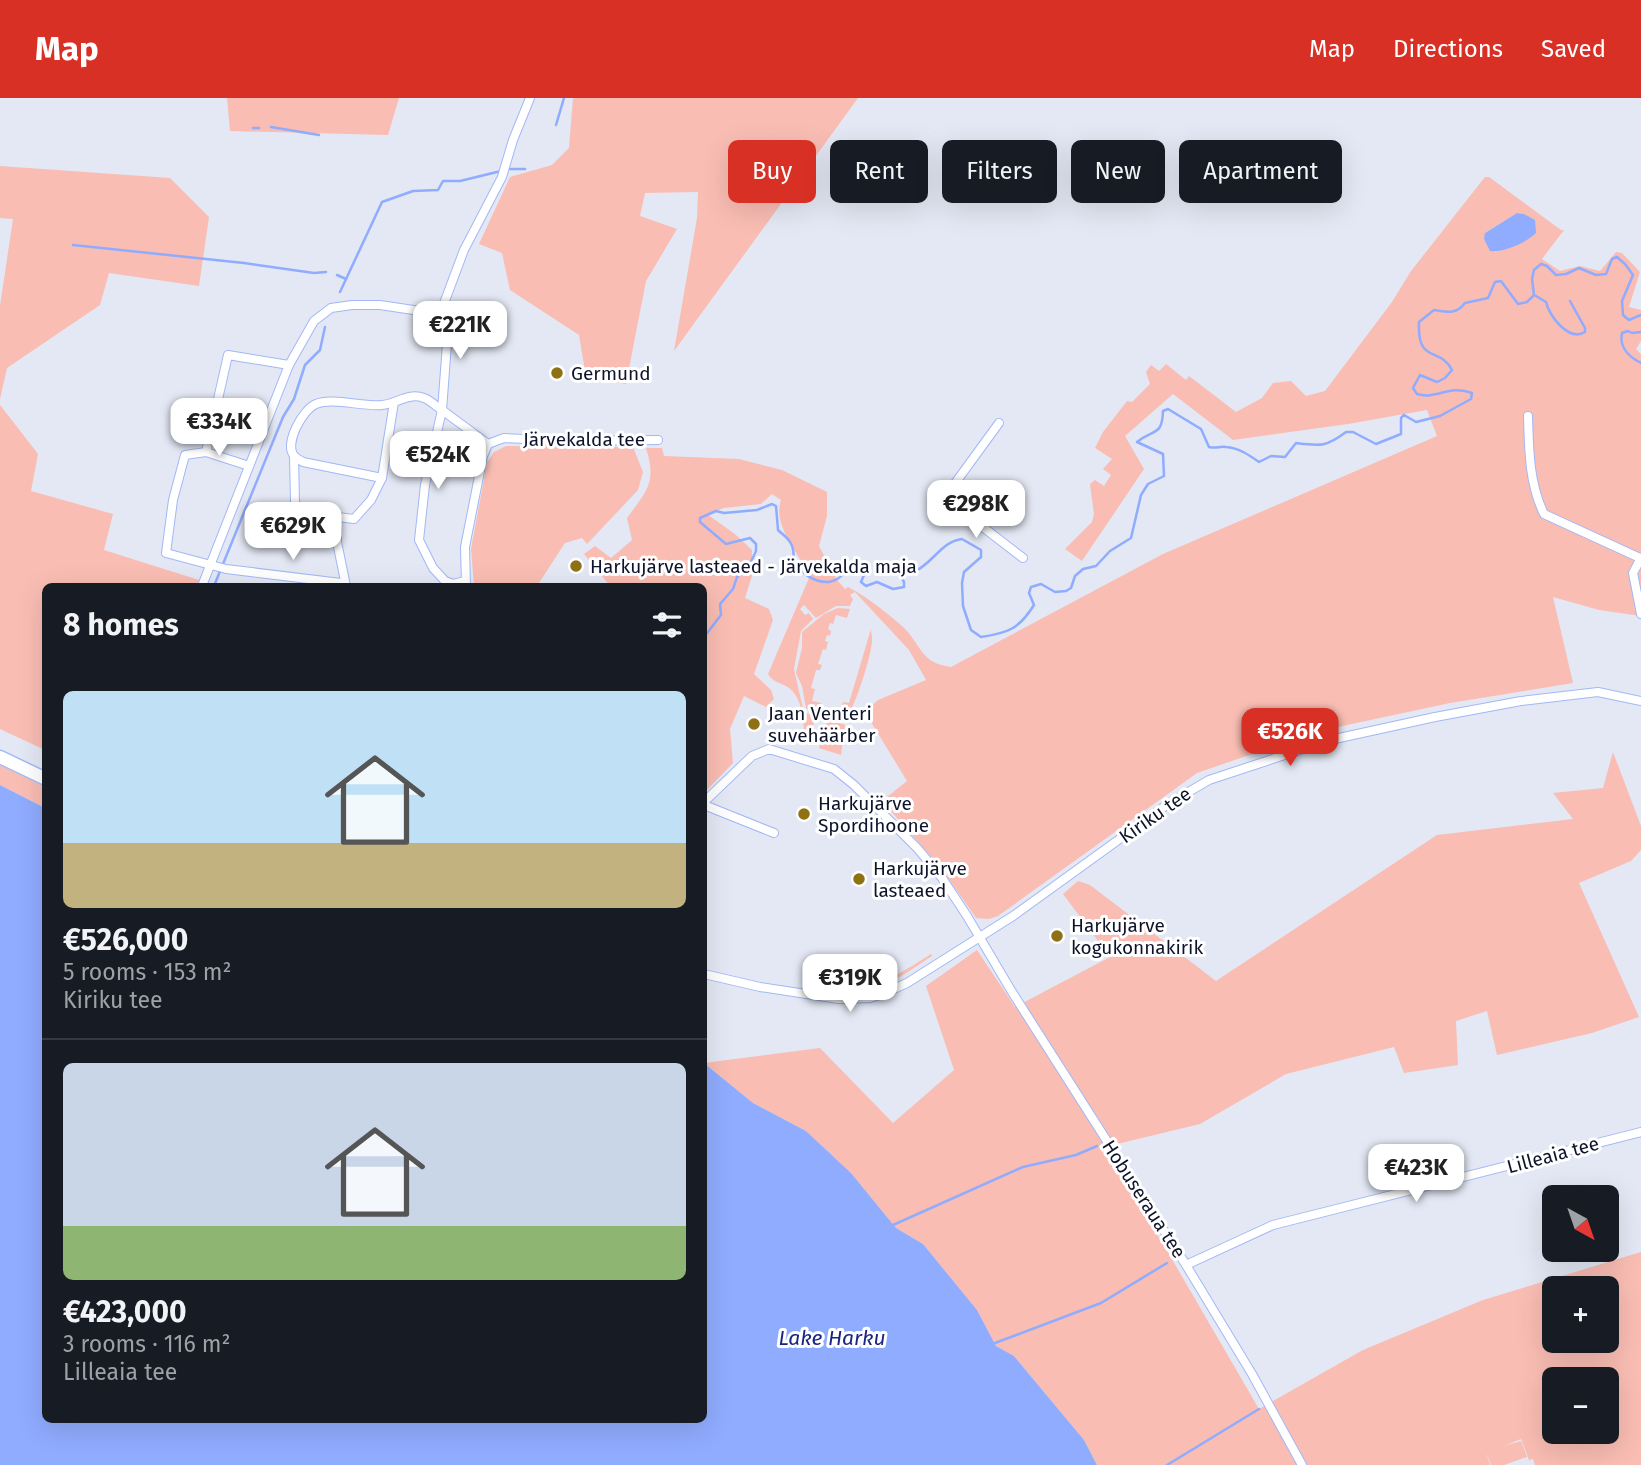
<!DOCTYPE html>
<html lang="en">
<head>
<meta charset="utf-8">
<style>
  :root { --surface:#171b24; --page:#242831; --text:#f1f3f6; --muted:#9ea1a6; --line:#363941; --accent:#d93025 }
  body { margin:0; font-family:"Fira Sans",sans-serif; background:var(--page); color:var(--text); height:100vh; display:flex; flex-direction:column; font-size:26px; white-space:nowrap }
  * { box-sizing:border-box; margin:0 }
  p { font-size:23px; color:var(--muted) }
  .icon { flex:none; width:38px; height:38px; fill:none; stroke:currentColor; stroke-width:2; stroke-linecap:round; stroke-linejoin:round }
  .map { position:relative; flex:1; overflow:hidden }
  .sheet { position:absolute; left:42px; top:485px; width:665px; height:840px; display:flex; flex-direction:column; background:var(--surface); border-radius:10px; box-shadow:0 7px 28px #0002 }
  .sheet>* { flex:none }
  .guide { position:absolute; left:728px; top:42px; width:665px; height:63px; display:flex; gap:14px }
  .needle { width:46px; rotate:140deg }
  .tools { position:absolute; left:1542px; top:1087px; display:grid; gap:14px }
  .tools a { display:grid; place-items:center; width:77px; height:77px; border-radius:10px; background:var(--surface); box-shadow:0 7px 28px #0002; font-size:35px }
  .price { position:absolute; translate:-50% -60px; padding:0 16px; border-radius:14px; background:#fff; color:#222; font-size:23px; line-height:46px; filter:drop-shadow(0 2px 4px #0008) }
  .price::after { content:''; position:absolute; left:50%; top:42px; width:21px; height:16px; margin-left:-10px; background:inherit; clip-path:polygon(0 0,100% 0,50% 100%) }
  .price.selected { background:var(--accent); color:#fff }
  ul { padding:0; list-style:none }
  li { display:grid; align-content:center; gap:14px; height:371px; padding:0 21px }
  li+li { border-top:2px solid var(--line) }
  li span { display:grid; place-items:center; height:217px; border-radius:10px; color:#555 }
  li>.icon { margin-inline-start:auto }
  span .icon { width:126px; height:126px; fill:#fffc; stroke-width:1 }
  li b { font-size:30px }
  h2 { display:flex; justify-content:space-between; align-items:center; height:84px; padding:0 21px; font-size:30px }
  .chip { padding:0 24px; border-radius:10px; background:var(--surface); box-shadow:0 7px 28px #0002; font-size:24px; line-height:63px }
  .chip.selected { background:var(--accent); color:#fff }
  header { display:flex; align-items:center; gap:42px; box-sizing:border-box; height:98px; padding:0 35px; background:var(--accent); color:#fff }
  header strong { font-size:33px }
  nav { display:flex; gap:38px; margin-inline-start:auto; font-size:24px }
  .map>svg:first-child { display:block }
  .green { fill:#f9bdb3; fill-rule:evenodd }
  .water { fill:#90acfe }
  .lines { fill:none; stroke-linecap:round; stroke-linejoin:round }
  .stream { stroke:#90acfe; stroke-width:2.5 }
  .street-casing { stroke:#a2b8f6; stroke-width:10 }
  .secondary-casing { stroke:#a2b8f6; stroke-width:15 }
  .street { stroke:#fff; stroke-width:8 }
  .secondary { stroke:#fff; stroke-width:12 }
  .poi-dot { fill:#8e7115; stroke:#fff; stroke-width:2.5 }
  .labels { text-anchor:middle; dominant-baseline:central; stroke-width:6; stroke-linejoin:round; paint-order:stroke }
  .poi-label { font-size:19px; fill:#0d132a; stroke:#fff; text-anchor:start }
  .street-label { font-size:19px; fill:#0d132a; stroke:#fff }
  .water-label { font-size:21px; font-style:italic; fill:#192582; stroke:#fff }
</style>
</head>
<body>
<header>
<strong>Map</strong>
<nav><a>Map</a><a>Directions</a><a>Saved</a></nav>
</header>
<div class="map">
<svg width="1641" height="1367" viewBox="0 0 1641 1367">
  <rect width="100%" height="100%" fill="#e3e8f4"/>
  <!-- green -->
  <g class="green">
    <path d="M227,0h172l-11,37 -158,-4z"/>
    <path d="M573,0h285l-184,253 23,-133 1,-26 -53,1 -5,23 37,13 -31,52 -20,103 -40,-7 -7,-42 -69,-45 -8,-37 -23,-9 31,-67 42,-12 17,-17z"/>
    <path d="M0,68l170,12 39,39 -10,69 -90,-13 -9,32 -93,63 -7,31v-93l13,-87 -13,-1z"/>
    <path d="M1485,79h4l72,53h3l-22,29 18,12 20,-5 20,5 16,-19 6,1 18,19 -11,35 12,3v31l-5,8 5,5v262l-42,-6 -46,-13 20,86 -123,20 -131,28 -122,42 -199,143 -9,3 -13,-1 -35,-50 -59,-67 25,-20 -42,-69 13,-12 48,-20 -17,-30 -54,-58 -5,3 3,4 -3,7h-14l-20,12 -12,-13 -4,4 5,6 4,-2 4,6 -12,12 -7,38 9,40 2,3 11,5 -9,27 -2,-1c-2,-18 0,-46 -19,-57 -8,-4 -13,-4 -18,-12l41,-96c-8,-25 -37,-50 -28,-78l-9,-6 -11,10 -37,4 -17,6 29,21 16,15v26l-7,22 24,11 4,11 -19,54 17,16 3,9 -8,8 -22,-11 -14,33 3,34 -29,30v-207h-94l-26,-32 11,-8 16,12 21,-18 -5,-22c20,-27 30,-36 19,-70h16l2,8 75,3 43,11 45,22v24l-8,30 18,34 8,9 3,-2c19,10 38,25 54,39 20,18 17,37 49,41l212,-113 274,-118 -10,-26 -79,14 -115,16 -60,-46 -48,42 19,33 -62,92 -17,-12 27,-27 2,-8 -4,-30 5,-4 9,6 7,-11 -8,-6 9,-10 -17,-11 8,-16 24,-31 5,1 18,-18 -4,-12 5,-7 8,6 7,-7 20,16 3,-4 47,36 26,-14 11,-15 18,-2 15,15 19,-5 67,-89 19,-31zM1517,115l7,1 7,23 -36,15 -9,-12 -1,-7z"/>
    <path d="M0,307l38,49 -7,37 82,23 -9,36 95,30 -3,6h-150l-1,164 -45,-21z"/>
    <path d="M506,348l127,1 10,25 -5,18 -51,54 -5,-6 -17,5 -28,43h-63l-3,-37 16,-86 7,-11z"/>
    <path d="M838,510l12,1 -3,9 -11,-3 -3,9 -3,-1 -2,6 3,2 -1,5 -3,-1 -2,6 3,1 -2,8 -3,-1 -5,15 4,1 -2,5h-4l-5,18 4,1 -3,12 9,2 -4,12 -11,-7 -4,-22 -6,-13 6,-25v-16l22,-18z"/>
    <path d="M871,531c0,3 1,7 1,11 0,14 -18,73 -28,80l-6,-2 5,-16 6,1z"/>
    <path d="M828,621l17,6 -4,30 -22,-7z"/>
    <path d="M1613,654l28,74v24l-10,11 -52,22 60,134 -47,16 -95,22 -10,-44 -31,10 2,44 -54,8 -10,-26 -108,27 -86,50 -83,20 -11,8 60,97 93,160 104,-59 120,-50 158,-48v213h-106l-2,-6 -4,1 -8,-21 -17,7 17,-5 6,16 -23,8h-13l-5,-13 4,13h-393l-13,-25 -70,-84 -18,-10 -19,-36 -54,-66 -27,-16 -45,-55 -45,-42 -53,-28 -49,-40 116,-15 73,75 61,-53 -28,-84 51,-36 38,57 95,-50 -47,-63 15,-13 12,4 126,96 221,-146 136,-16 -20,-26 50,-5zM1554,1190h52v52h-52zM1554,1281h52v53h-52z"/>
    <path d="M0,667l45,22v21l-45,-23z"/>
    <path d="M931,856l1,2c-32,21 -61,44 -101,35l-1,-5c46,3 64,-8 101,-32z"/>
  </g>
  <!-- water -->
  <g class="water">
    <path d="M1517,115l7,1 11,6 1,13c-9,9 -33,20 -46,18l-6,-12 1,-6z"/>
    <path d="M0,687l45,23 1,611h658v-356l49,40 53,28 45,42 45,55 27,16 54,66 19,36 18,10 70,84 13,25h-1097z"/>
  </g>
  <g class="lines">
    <!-- stream -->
    <g class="stream">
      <path d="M556,27l8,-27"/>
      <path d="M271,29l48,8"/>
      <path d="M253,30h6"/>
      <path d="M509,71h16"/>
      <path d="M73,147l171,18 70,10 12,-1"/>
      <path d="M337,177l9,4"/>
      <path d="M340,194l42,-90 31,-11 25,-1 5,-9h17l41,-10"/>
      <path d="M1536,198l10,6c3,14 23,40 39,30v-4l-15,-27"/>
      <path d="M1641,234l-9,1 -4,-2 -6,2c-3,14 7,24 19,30"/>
      <path d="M214,488l69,-169 11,-18 11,-34 15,-15 5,-23"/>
      <path d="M704,539l17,-22 -1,-11 13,-15 4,-12 12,-11 7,-15v-7l-6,-6 -24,6 -26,-22v-4l16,-7 8,2 33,-3 15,-6 4,2 2,24c4,4 9,7 12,12 4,5 3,10 4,16 3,14 21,25 35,24 11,-2 16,-8 19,-18l8,-2 12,4 -7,16 5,4 11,-4 16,7 11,-2v-5l-6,-10 2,-4 14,4c19,-9 28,-31 48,-33l19,11v7l-17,15 -2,11 1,23 8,24 10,7c27,-4 38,-8 53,-32l-5,-12 2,-6 10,-3 14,8 11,-1 5,-3 4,-12 8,-7 13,-3 14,-15 21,-13 10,-43 7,-11 16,-8 -1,-22 -26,-12c17,-14 25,-5 26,-31l5,-2 33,20 8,18c7,2 10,-1 17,0 13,1 23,8 33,15l12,-6 14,1 11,-14c25,3 30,4 50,-11h7l23,12 25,-10v-16l3,-3 12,7 24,-6 31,-17 1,-6c-24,-9 -34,7 -55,1l-4,-6 7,-13 17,7 8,-4 7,-8c-12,-24 -35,-5 -33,-48l15,-12c13,2 22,5 31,-7l23,-5 7,-16 6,-1 17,23 9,-2 7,-7 -2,-16 2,-9 7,-6 6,2 9,9 10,-1 13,-6 17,7 10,-1 6,-15 5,-2 8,7 8,11 -11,26 1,14 6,5 12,-5"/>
      <path d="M893,1127l130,-58 53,-12 21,-9"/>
      <path d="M995,1245l106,-40 66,-40"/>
      <path d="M1167,1367l92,-56"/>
    </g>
    <defs>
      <g id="street">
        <path d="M440,216l24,-64 38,-73 11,-37 17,-42"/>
        <path d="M440,216l7,30 -5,66"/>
        <path d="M289,267l-61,-10 -22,97 -21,3 -12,45 -7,53 60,16 115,14 3,3"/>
        <path d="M394,304l-12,76 -79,-16c-3,-2 -7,-4 -9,-6 -10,-13 9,-47 22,-52 16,-7 47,3 66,1 15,-1 26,-13 42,-7 6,2 13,9 18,12"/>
        <path d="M1528,318c1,34 1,67 16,98l96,44"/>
        <path d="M999,325l-62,85 38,13 48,37"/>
        <path d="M206,354l43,14"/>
        <path d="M294,358l1,47 10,10 49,6 17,-19 11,-22"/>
        <path d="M337,431v13l9,44"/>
        <path d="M1641,460l-8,15 8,41"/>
        <path d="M465,483l-12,3 -8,-3 -12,-13 -14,-28 6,-55 17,-75 46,34"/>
        <path d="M202,488l87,-221 25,-44 17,-13 21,-3h28l60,9"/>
        <path d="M466,488l-1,-39 18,-91 5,-12 16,-6 68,3 86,-1"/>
        <path d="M704,704l48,-46 17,-7 65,20 20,16 64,64 24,29 25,38 45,76 174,273 66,109 50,91"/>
        <path d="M704,707l70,28"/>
        <path d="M704,876l56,13 79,12 31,-1 13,-4 24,-11 106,-67 155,-112 41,-24 121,-40 105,-23 86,-16 77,-9 43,9"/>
        <path d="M1186,1167l87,-40 368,-93"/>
      </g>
      <path id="secondary" d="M0,659l46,22"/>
    </defs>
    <!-- street casing -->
    <use href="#street" class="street-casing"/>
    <!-- secondary casing -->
    <use href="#secondary" class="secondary-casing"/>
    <!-- street -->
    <use href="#street" class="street"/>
    <!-- secondary -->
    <use href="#secondary" class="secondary"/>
  </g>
  <!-- markers -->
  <g class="poi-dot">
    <circle cx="557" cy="275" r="7"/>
    <circle cx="576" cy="468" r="7"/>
    <circle cx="754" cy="626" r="7"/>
    <circle cx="804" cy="716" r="7"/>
    <circle cx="859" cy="781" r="7"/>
    <circle cx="1057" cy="838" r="7"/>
  </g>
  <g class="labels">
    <!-- poi labels -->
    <g class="poi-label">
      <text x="571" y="275">Germund</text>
      <text x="590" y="468">Harkujärve lasteaed - Järvekalda maja</text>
      <text x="768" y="615">Jaan Venteri<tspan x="768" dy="22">suvehäärber</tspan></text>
      <text x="818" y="705">Harkujärve<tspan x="818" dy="22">Spordihoone</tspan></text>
      <text x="873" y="770">Harkujärve<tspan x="873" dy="22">lasteaed</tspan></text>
      <text x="1071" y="827">Harkujärve<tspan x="1071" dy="22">kogukonnakirik</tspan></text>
    </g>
    <!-- street labels -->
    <g class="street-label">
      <text x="584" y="341">Järvekalda tee</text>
      <text transform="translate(1155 717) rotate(-35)">Kiriku tee</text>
      <text transform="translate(1553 1057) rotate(-15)">Lilleaia tee</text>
      <text transform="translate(1144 1101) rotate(57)">Hobuseraua tee</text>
    </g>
    <!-- water labels -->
    <g class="water-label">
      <text x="832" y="1240">Lake Harku</text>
    </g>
  </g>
</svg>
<div class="tools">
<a><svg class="needle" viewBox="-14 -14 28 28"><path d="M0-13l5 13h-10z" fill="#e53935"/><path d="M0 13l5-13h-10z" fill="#9ea1a6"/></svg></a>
<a>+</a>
<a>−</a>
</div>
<b class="price" style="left:460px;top:263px">€221K</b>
<b class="price" style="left:219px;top:360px">€334K</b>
<b class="price" style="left:438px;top:393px">€524K</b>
<b class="price" style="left:976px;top:442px">€298K</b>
<b class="price" style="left:293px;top:464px">€629K</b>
<b class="price selected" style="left:1290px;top:670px">€526K</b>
<b class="price" style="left:850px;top:916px">€319K</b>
<b class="price" style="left:1416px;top:1106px">€423K</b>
<div class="guide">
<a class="chip selected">Buy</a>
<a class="chip">Rent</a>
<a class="chip">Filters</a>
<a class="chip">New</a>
<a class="chip">Apartment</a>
</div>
<section class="sheet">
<h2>8 homes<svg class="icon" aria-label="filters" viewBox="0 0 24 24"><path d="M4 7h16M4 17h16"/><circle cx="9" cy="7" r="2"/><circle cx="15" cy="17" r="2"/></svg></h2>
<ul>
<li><span style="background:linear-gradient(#bfe0f5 70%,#c2b280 0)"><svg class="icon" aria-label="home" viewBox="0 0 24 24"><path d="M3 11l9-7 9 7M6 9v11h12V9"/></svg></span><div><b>€526,000</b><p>5 rooms · 153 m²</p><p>Kiriku tee</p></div></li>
<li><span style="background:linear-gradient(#c9d6e8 75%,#8fb573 0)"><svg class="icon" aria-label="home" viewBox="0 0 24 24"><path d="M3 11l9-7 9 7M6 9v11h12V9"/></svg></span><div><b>€423,000</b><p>3 rooms · 116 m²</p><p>Lilleaia tee</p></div></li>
</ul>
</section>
</div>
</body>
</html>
